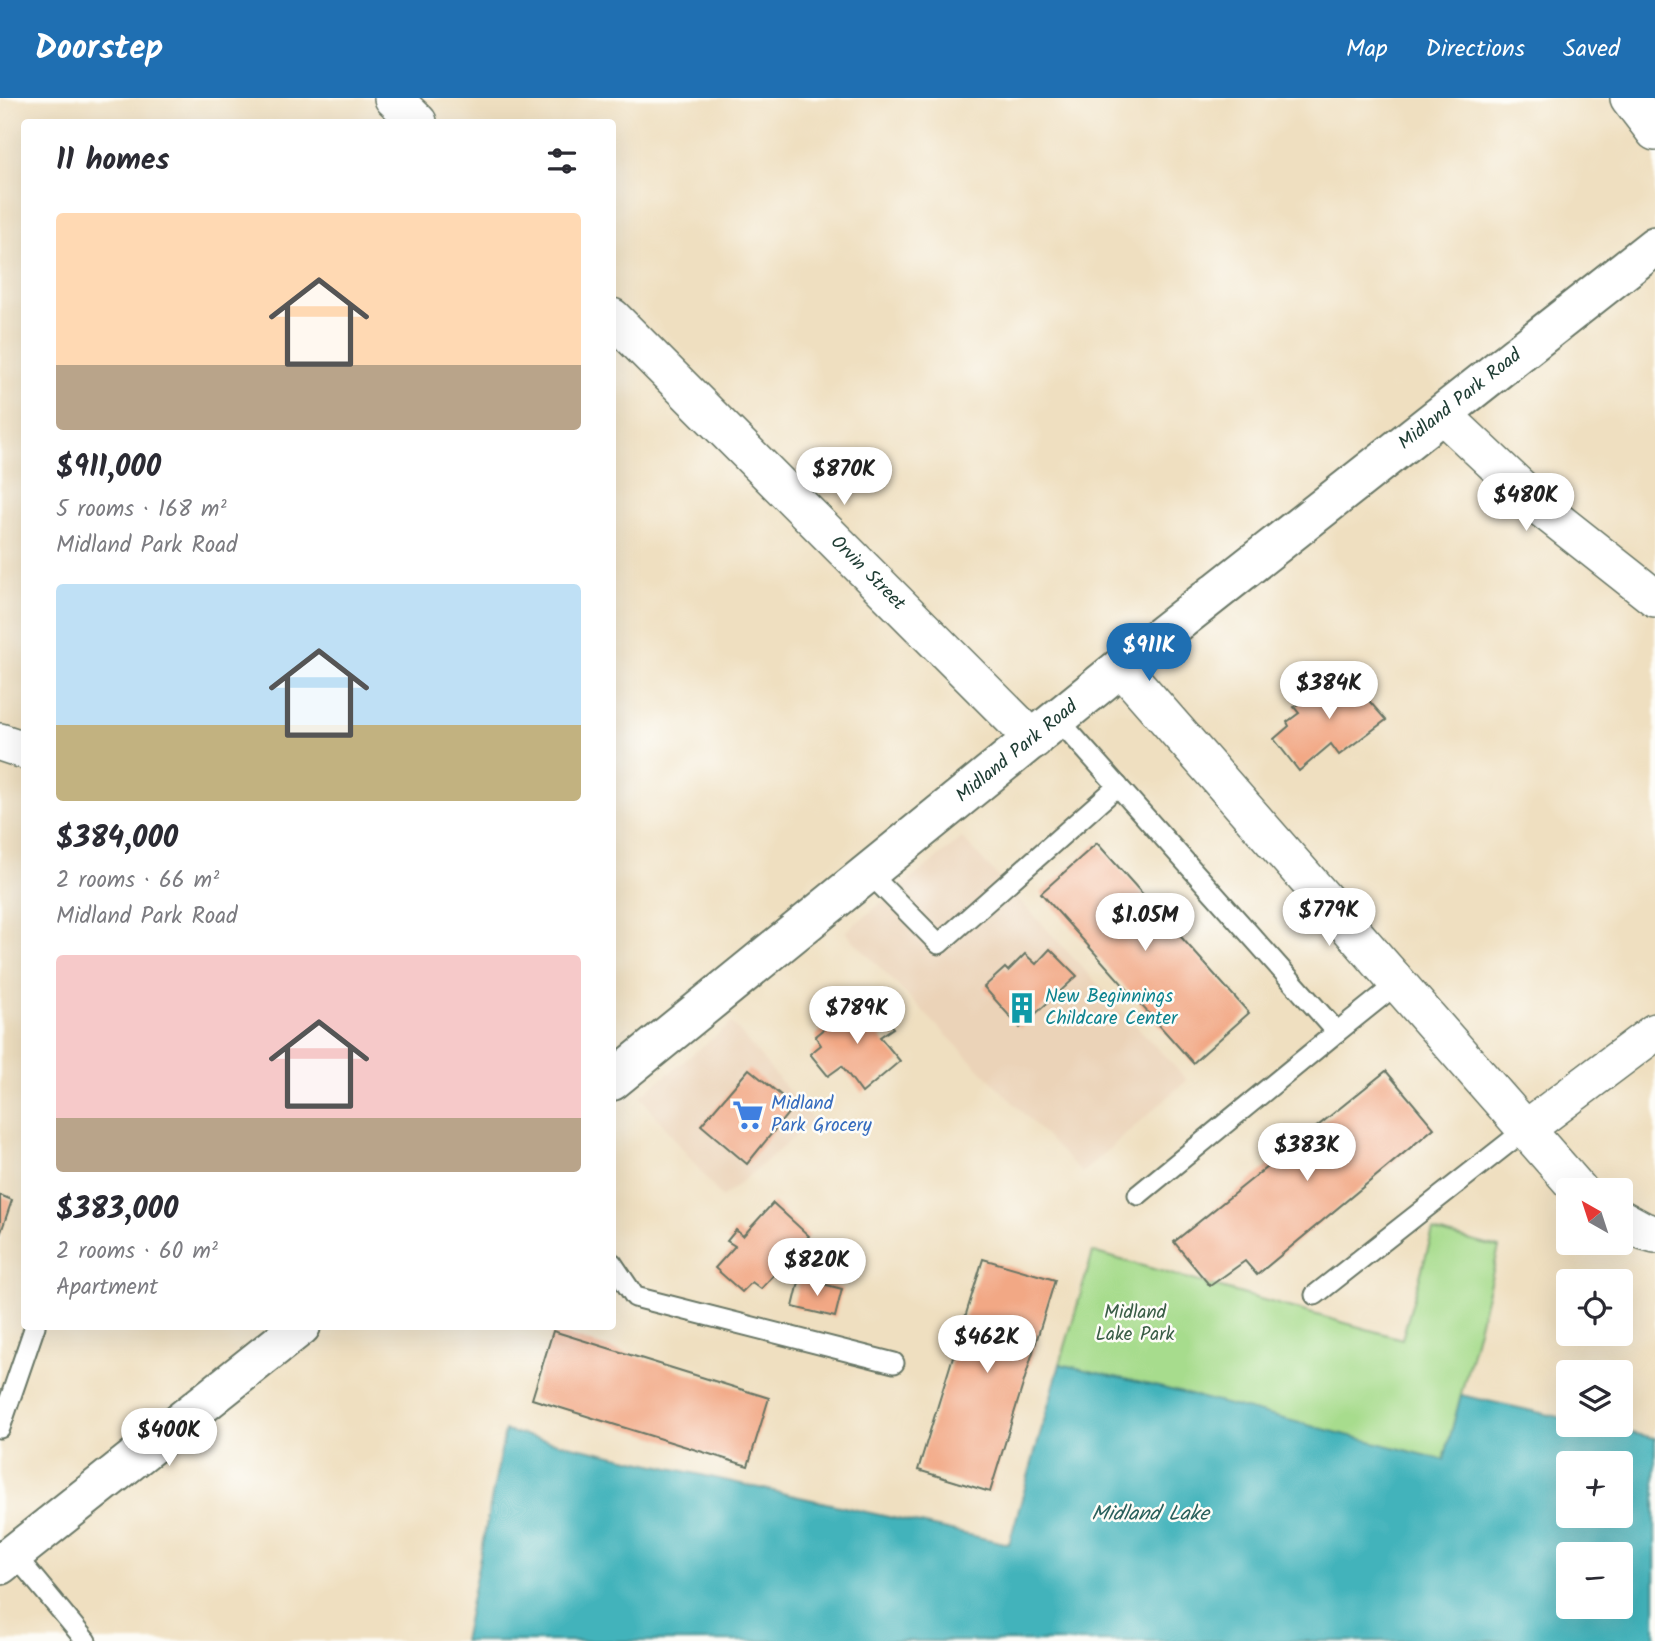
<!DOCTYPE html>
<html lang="en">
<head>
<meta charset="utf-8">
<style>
  :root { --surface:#fff; --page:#f2f2f3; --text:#2b2b33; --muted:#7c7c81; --accent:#1f6fb2 }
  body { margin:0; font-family:Kalam,sans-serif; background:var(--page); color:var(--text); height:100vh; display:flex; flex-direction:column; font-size:26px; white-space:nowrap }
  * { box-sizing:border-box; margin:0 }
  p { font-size:23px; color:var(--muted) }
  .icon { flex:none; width:38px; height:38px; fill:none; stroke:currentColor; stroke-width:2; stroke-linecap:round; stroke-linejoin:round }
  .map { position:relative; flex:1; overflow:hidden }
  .drawer { position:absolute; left:21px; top:21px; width:595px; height:1211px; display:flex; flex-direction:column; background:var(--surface); border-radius:7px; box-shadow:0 7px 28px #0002 }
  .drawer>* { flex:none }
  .needle { width:46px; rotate:321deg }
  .buttons { position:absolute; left:1556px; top:1080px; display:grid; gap:14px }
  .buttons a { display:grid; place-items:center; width:77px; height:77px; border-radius:7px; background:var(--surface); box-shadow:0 7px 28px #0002; font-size:35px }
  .price { position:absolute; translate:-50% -60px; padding:0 16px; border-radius:24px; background:#fff; color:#222; font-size:23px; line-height:46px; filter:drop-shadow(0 2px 4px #0008) }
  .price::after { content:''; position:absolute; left:50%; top:42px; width:21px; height:16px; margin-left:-10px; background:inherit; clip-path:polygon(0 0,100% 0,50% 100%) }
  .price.on { background:var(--accent); color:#fff }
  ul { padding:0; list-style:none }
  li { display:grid; align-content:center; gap:14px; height:371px; padding:0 35px }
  li span { display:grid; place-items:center; height:217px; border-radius:7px; color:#555 }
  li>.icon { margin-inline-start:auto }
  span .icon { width:126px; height:126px; fill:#fffc; stroke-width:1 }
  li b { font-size:30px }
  h2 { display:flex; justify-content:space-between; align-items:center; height:84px; padding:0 35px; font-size:30px }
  header { display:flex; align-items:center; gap:42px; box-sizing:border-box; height:98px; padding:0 35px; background:var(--accent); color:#fff }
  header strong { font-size:33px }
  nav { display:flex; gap:38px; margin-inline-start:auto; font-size:24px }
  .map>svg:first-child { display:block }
  .built { fill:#ebd3b8 }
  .green { fill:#a7dc8d; stroke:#638c60; stroke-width:2 }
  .water { fill:#43b3bb; stroke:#317878; stroke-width:2; fill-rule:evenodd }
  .building { fill:#f2a885 }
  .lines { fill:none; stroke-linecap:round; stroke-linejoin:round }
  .service-casing { stroke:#687665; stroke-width:23 }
  .minor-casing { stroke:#687665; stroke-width:40 }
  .tertiary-casing { stroke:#687665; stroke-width:42 }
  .service { stroke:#fff; stroke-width:19 }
  .minor { stroke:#fff; stroke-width:37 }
  .tertiary { stroke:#fff; stroke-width:38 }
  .labels { text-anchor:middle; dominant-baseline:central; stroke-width:5; stroke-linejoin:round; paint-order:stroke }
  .street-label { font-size:19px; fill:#1f3d34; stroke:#fdfcf7 }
  .culture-label { font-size:19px; fill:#0d838f; stroke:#fdfcf7; text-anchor:start }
  .shop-label { font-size:19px; fill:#366cbe; stroke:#fdfcf7; text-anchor:start }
  .park-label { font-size:19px; fill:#3a5d46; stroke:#fdfcf7 }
  .water-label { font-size:21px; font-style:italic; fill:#2a605c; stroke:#fdfcf7 }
</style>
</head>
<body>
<header>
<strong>Doorstep</strong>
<nav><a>Map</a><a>Directions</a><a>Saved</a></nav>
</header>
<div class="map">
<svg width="1655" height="1543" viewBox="0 0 1655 1543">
  <rect width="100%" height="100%" fill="#fdfcf7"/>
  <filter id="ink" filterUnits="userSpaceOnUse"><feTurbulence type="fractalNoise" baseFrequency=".0143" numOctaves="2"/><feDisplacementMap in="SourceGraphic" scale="14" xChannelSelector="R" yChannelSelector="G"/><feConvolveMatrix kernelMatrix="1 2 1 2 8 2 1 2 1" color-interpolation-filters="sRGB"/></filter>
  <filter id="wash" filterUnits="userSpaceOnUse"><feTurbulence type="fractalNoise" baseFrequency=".00686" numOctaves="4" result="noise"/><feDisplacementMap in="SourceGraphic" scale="28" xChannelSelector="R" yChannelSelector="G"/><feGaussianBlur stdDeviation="1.57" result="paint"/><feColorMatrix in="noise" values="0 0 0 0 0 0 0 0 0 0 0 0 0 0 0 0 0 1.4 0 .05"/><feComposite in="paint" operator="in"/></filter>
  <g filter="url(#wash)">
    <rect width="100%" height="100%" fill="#efdfc0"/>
    <!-- built -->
    <g class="built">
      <path d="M962,740l225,242 -105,93 -237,-241z"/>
      <path d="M732,925l82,98 -92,77 -82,-102z"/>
    </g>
    <!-- green -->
    <path class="green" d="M1433,1133l66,17 -55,212 -384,-96 33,-112 309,87z"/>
    <!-- water -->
    <path class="water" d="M1060,1266l103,24 281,72 17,-65 107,24v5l25,1 62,13v203h-1192l42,-210 504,113zM1568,1365h52v53h-52zM1568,1456h52v52h-52z"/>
    <g id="blocks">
      <!-- building -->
      <g class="building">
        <path d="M1340,570l46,52 -47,35 -8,-11 -32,27 -25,-32 15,-13 -2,-4 12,-9 -5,-6z"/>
        <path d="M1097,745l152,170 -56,50 -152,-170z"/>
        <path d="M1050,851l27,27 -57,52 -36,-41 21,-19 3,3 17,-17 11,10z"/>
        <path d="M857,904l6,8 10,-7 20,25 -13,9 20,24 -38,32 -20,-27 -14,10 -18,-22 11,-9 -6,-9z"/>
        <path d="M749,971l45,37 -47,58 -46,-39z"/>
        <path d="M1386,973l48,57 -177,147 -12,-14 -35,25 -36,-44z"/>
        <path d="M0,1097l12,5 -12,35z"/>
        <path d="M773,1105l36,33 -48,53 -9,-7 -10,10 -27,-24 20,-22 -8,-5 9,-11 7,6z"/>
        <path d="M983,1161l72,21 -65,212 -72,-22z"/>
        <path d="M800,1180l42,11 -7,28 -42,-10z"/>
        <path d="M553,1233l216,67 -21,68 -216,-67z"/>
      </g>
    </g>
  </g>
  <g filter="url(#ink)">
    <use href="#blocks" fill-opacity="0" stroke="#687665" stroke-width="2"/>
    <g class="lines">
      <defs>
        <g id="service">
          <path d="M1058,621l279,313 61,-49"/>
          <path d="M869,775l70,71 179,-158"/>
          <path d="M1138,1097l199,-163"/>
          <path d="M612,1165l23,34 259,66"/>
          <path d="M1315,1197l211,-166"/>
          <path d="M0,1330l35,-102"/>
          <path d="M14,1456l72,87"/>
        </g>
        <g id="minor">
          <path d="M393,0l25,24"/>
          <path d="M1629,0l26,34"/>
          <path id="s1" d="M612,219l422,423"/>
          <path d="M1442,316l103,97 110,87"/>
          <path d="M1121,569l458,523"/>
          <path d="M0,644l24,8"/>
          <path d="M1526,1031l129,-97"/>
          <path d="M1620,1120l24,13 11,3"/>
        </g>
        <g id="tertiary">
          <path id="s2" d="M612,983l509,-414 534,-421"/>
          <path d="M0,1467l301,-239"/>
        </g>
      </defs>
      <!-- service casing -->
      <use href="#service" class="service-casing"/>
      <!-- minor casing -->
      <use href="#minor" class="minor-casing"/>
      <!-- tertiary casing -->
      <use href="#tertiary" class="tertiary-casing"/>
      <!-- service -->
      <use href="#service" class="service"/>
      <!-- minor -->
      <use href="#minor" class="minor"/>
      <!-- tertiary -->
      <use href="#tertiary" class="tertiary"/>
    </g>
  </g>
  <!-- icons -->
  <defs>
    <symbol id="building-bare" viewBox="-9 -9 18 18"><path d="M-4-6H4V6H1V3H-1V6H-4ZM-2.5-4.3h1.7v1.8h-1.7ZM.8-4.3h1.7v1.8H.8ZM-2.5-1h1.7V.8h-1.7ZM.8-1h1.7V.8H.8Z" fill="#0f9aa8" stroke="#fdfcf7" stroke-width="2.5" paint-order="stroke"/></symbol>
    <symbol id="supermarket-bare" viewBox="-9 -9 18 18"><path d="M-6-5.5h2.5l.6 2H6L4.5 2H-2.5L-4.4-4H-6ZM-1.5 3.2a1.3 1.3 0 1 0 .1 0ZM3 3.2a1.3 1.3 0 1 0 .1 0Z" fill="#3f7fe0" stroke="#fdfcf7" stroke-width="2.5" paint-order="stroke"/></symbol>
  </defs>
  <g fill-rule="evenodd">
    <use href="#building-bare" x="1000" y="888" width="44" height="44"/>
    <use href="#supermarket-bare" x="726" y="995" width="44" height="44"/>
  </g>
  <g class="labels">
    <!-- street labels -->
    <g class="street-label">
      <text stroke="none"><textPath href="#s2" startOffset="1088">Midland Park Road</textPath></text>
      <text stroke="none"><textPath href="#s1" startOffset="362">Orvin Street</textPath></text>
      <text stroke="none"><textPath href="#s2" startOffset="522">Midland Park Road</textPath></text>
    </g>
    <!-- culture labels -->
    <g class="culture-label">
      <text x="1045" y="899">New Beginnings<tspan x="1045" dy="22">Childcare Center</tspan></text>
    </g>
    <!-- shop labels -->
    <g class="shop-label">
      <text x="771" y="1006">Midland<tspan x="771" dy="22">Park Grocery</tspan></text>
    </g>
    <!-- park labels -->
    <g class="park-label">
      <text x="1135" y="1215">Midland<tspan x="1135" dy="22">Lake Park</tspan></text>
    </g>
    <!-- water labels -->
    <g class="water-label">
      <text x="1150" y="1416">Midland Lake</text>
    </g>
  </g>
</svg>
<div class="buttons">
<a><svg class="needle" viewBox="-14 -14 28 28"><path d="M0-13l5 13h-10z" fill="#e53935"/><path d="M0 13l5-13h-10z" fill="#7c7c81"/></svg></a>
<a><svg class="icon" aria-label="locate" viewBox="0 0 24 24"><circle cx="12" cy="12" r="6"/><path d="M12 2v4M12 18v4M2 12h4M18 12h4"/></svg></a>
<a><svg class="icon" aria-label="layers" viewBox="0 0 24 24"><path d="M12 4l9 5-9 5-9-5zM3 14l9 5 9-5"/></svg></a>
<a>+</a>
<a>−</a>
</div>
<b class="price" style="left:844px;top:409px">$870K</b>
<b class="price" style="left:1526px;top:435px">$480K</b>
<b class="price on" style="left:1149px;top:585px">$911K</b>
<b class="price" style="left:1329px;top:623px">$384K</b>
<b class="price" style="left:1329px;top:850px">$779K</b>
<b class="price" style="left:1145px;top:855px">$1.05M</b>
<b class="price" style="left:857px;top:948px">$789K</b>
<b class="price" style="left:1307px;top:1085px">$383K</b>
<b class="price" style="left:817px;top:1200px">$820K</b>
<b class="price" style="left:987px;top:1277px">$462K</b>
<b class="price" style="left:169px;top:1370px">$400K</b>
<section class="drawer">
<h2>11 homes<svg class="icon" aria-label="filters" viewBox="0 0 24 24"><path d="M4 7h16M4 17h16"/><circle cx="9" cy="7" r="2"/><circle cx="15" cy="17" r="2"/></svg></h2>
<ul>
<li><span style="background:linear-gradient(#ffd9b3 70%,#b9a48a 0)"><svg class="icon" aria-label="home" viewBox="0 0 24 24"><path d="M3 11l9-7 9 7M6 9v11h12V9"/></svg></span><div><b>$911,000</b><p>5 rooms · 168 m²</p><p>Midland Park Road</p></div></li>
<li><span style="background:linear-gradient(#bfe0f5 65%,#c2b280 0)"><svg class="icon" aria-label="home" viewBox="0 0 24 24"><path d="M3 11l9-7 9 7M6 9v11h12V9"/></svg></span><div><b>$384,000</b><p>2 rooms · 66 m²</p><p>Midland Park Road</p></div></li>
<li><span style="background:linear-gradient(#f6c9c9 75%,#b9a48a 0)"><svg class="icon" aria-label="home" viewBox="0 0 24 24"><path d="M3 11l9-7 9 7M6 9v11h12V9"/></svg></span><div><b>$383,000</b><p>2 rooms · 60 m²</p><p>Apartment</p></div></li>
</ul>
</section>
</div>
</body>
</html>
